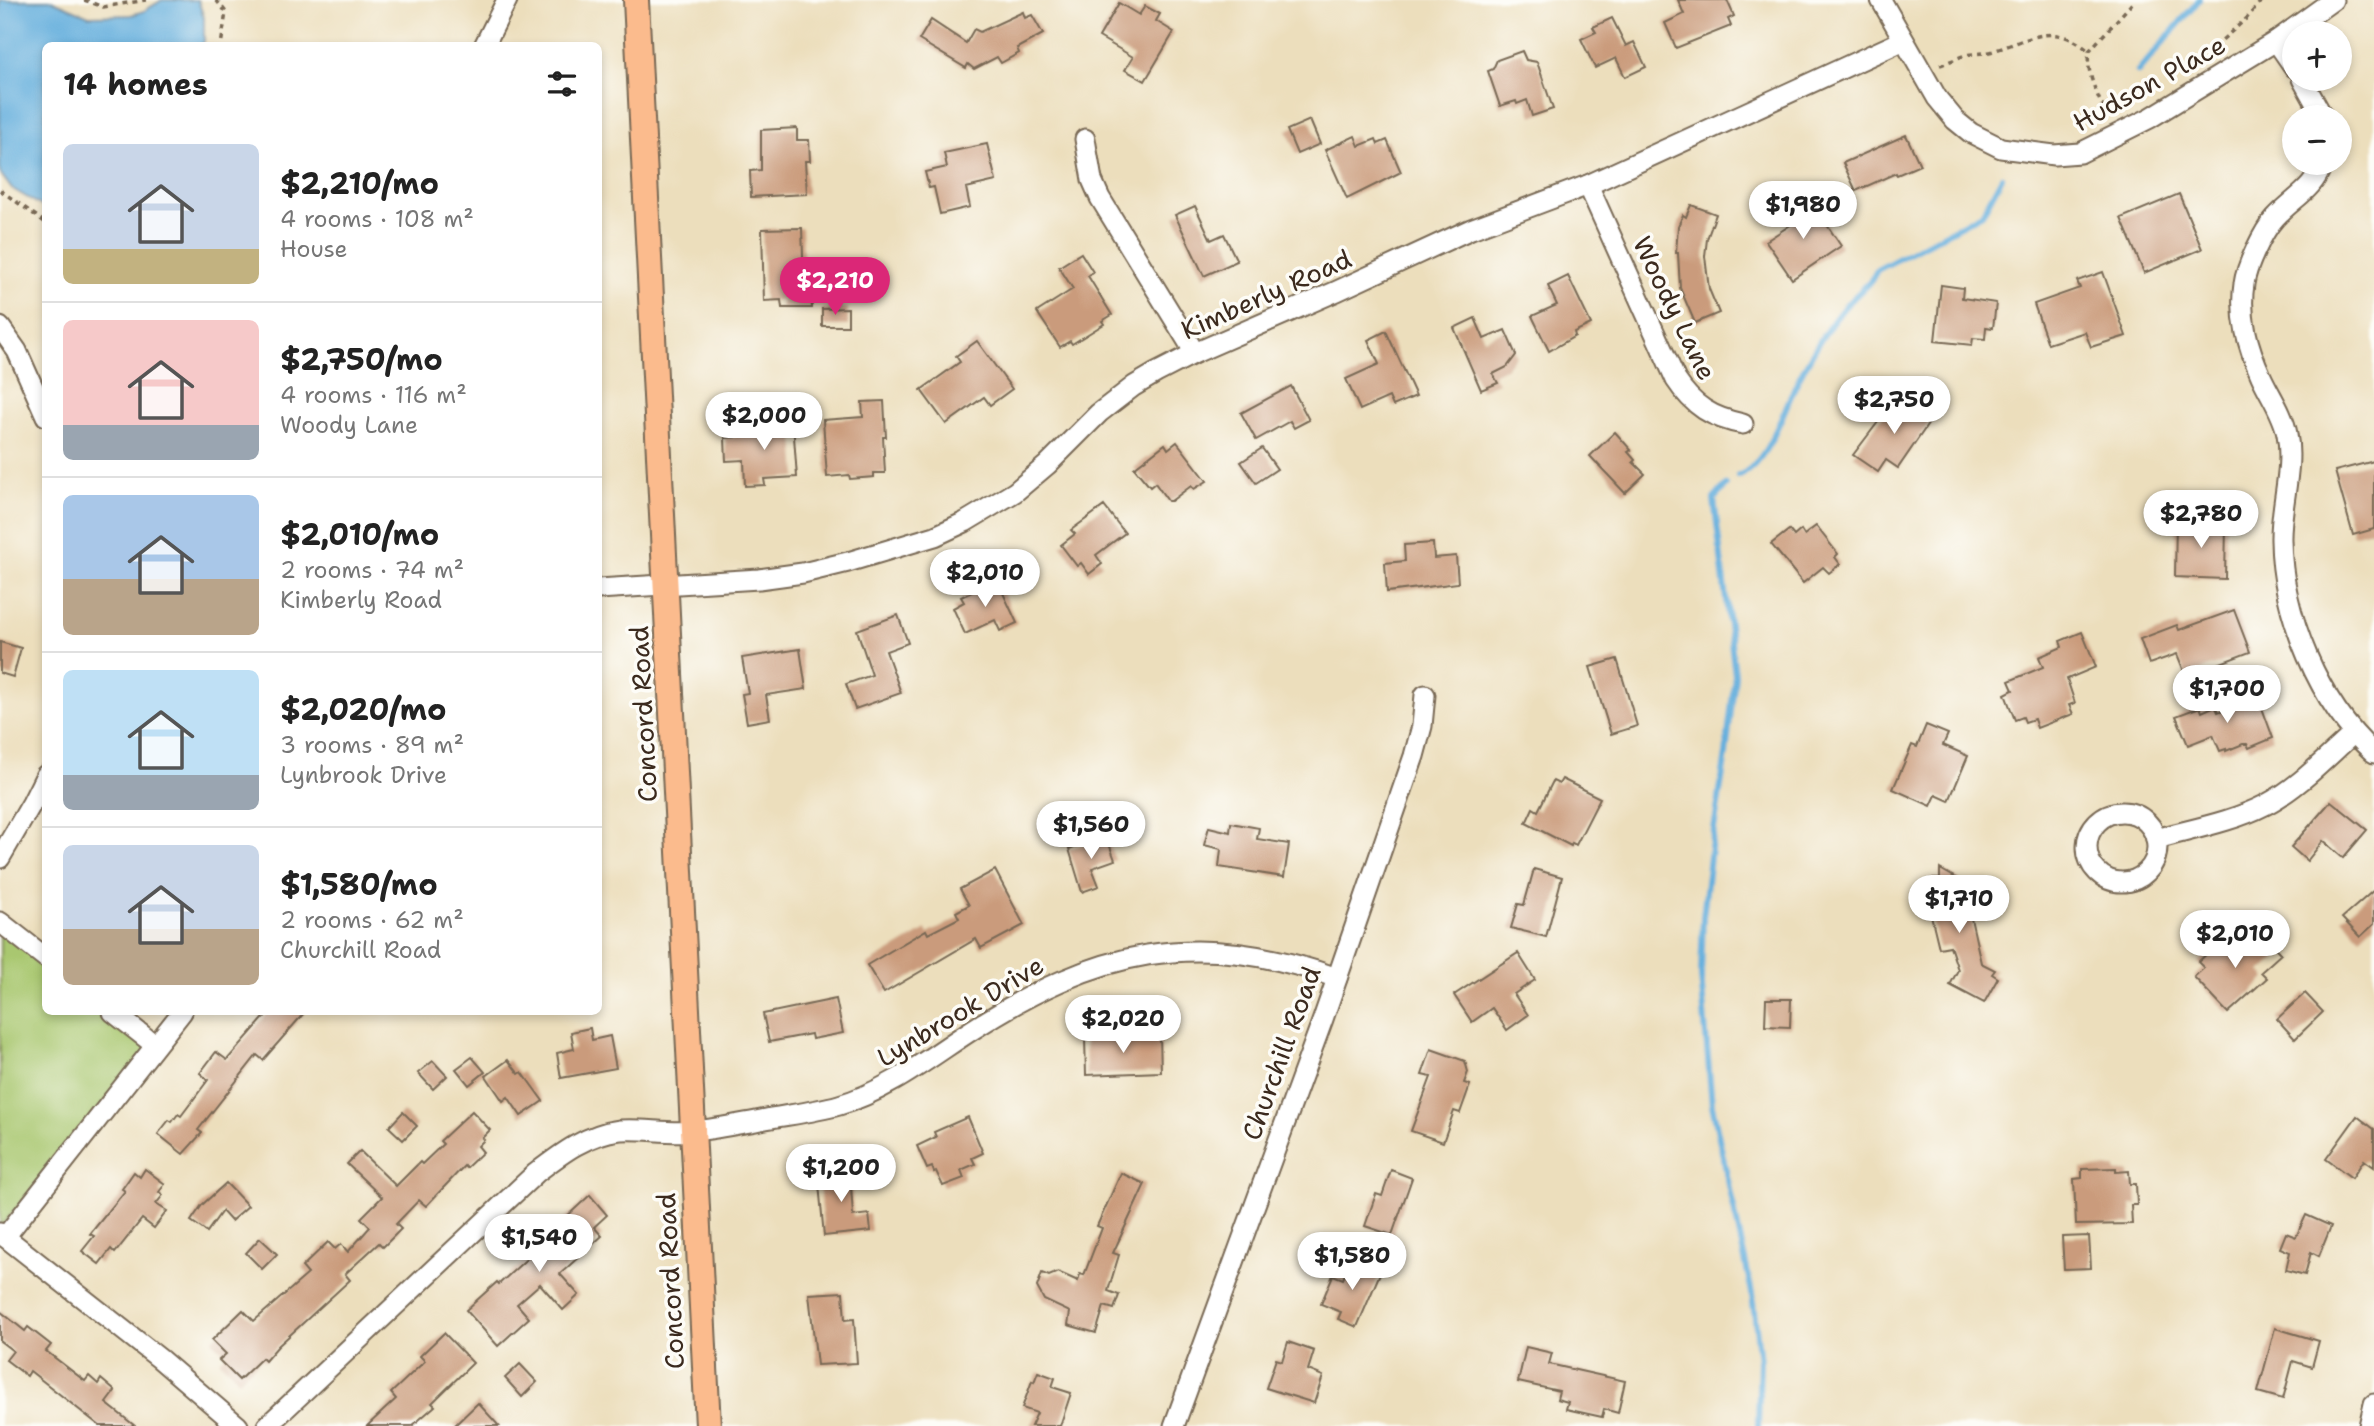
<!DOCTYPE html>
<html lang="en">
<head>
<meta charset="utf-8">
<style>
  :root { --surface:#fff; --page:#f6f6f6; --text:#222; --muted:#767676; --line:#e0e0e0; --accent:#db2777 }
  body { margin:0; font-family:"Shantell Sans",sans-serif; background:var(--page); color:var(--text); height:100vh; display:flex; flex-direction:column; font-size:26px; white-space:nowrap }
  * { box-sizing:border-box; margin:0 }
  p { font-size:23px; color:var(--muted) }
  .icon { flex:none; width:38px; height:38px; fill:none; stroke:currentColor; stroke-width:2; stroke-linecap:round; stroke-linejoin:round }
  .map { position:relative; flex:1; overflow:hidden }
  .panel { position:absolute; left:42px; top:42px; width:560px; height:973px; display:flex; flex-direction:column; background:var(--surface); border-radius:10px; box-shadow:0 4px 10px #0003 }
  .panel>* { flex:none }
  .buttons { position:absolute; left:2282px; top:21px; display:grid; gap:14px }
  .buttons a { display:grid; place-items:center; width:70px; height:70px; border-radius:50%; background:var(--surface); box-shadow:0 4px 10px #0003; font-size:35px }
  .price { position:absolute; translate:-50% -60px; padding:0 16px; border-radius:24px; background:#fff; color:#222; font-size:23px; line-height:46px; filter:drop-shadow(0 2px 4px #0008) }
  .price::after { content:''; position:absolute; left:50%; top:42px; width:21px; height:16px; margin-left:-10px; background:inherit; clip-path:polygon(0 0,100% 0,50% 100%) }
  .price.current { background:var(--accent); color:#fff }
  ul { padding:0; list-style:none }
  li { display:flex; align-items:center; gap:21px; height:175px; padding:0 21px }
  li+li { border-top:2px solid var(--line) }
  li span { display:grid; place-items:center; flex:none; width:196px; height:140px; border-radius:10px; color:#555 }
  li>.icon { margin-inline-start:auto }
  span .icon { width:84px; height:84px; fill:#fffc; stroke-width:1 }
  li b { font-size:30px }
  h2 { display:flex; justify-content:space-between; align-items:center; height:84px; padding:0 21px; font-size:30px }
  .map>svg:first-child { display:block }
  .green { fill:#a9c76f; stroke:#727846; stroke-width:2 }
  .water { fill:#65afdd; stroke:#506c7e; stroke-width:2 }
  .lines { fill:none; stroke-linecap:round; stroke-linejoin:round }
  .stream { stroke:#65afdd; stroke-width:6 }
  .building { fill:#ca9b7c }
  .minor-casing { stroke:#796955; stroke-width:23 }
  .major-casing { stroke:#796955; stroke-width:28 }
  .path { stroke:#796955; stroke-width:3.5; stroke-dasharray:5 5; stroke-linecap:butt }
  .minor { stroke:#fff; stroke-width:19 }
  .major { stroke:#fbbb8d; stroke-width:24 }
  .labels { text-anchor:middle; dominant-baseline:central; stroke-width:7; stroke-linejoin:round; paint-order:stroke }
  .street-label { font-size:26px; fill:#3b2a1e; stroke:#fdfcf7 }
</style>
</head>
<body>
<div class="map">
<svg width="2374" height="1426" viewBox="0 0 2374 1426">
  <rect width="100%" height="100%" fill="#fdfcf7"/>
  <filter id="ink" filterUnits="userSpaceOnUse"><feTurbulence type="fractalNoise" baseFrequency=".0143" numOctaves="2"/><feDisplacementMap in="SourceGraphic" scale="14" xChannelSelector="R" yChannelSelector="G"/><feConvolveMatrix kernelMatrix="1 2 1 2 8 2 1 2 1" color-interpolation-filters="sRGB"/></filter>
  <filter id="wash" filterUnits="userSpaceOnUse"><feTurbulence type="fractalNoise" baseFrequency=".00686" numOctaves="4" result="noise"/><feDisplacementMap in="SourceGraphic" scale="28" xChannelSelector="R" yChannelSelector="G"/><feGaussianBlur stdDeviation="1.57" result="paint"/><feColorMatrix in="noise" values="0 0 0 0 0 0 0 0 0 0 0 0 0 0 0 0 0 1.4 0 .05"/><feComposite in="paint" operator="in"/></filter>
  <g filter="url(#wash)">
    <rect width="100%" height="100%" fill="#ecdebc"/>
    <!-- green -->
    <path class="green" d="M0,926l45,36 1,50h62l43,34 -151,182z"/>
    <!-- water -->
    <path class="water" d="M0,0h51l38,16 42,-1 13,-4 18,-11h36l6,18v24l-3,3 -155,1 -1,162 -34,-20 -11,-15z"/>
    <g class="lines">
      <!-- stream -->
      <g class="stream">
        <path d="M2138,72l61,-72"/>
        <path d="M1738,476c31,-12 46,-69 61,-98 12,-23 26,-48 43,-68 11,-14 28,-24 35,-40l105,-56 20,-37"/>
        <path d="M1726,485l-12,14 21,176 -9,79 -15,94 -8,69 -2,59 11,129 40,188 8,68 -2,65"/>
      </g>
    </g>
    <g id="blocks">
      <!-- building -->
      <g class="building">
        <path d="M1678,0h49l7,16 -6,3 3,7 -55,22 -11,-25 19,-9z"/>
        <path d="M1119,3l20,12 6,-9 15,8 -4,7 18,11 -29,49 -20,-11 8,-13 -34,-20z"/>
        <path d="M1023,12l2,6 7,-3 11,19 -26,14 2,5 -18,10 -4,-6 -23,12 -6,-5 -2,4 -47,-28 12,-20 35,23 8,-14 6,3z"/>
        <path d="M1612,18l14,28 8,-4 12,25 -21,10 -9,-19 -21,10 -14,-29 15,-7 -3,-5z"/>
        <path d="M1522,51l4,9 11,2 16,47 -21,7 -5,-16 -10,4 -1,-3 -16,5 -12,-35 5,-2 4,-9z"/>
        <path d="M1310,120l10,24 -23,10 -10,-24z"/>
        <path d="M797,128v12h12l1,21h-5l2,33 -56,3 -1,-26 11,-1v-40z"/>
        <path d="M1906,135l14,30 -23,10 -1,-2 -40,18 -13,-28z"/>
        <path d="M1355,136l4,10 17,-7 2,5 9,-4 14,32 -54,27 -22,-49z"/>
        <path d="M987,144l9,37 -30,7 4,19 -30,7 -6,-27 -5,1 -4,-16 22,-5 -3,-14z"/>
        <path d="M2179,194l23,55 -58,24 -23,-55z"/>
        <path d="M1806,201l14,21 3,-3 18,27 -49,33 -26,-38 26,-17 -6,-10z"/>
        <path d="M1691,205l25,9 -9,25 -2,17 4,33 10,24 -24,10 -15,-35 -2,-35h-2l2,-27 5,-11 3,2z"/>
        <path d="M1195,206l16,34 13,-6 13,27 -33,15 -29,-61z"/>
        <path d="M802,228l2,55h7l1,25h-30l-1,-8 -17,1 -2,-72z"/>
        <path d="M1081,253l12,19 -5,4 24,39 -10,6 2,3 -32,20 -2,-3 -10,6 -23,-35 36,-23 -14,-22z"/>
        <path d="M2103,272l23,64 -35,11 -6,-15 -37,12 -14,-40 46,-16 -3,-7z"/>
        <path d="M1568,276l23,48 -17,8 1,4 -26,15 -17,-35 25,-11 -9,-19z"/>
        <path d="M1941,285l22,3 -1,10 34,5 -3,25 -7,-1 -1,12 -12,-1 -1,7 -37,-4z"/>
        <path d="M848,308v18h-26v-17z"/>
        <path d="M1475,318l9,21 21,-9 11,25 -9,12 -14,7 5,9 -17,7 -27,-62z"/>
        <path d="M1386,331l30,65 -23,10 -4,-9 -29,13 -14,-31 33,-15 -11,-24z"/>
        <path d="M977,341l35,48 -22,16 -6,-8 -38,27 -25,-34 39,-28 -4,-6z"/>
        <path d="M1291,386l18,34 -15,8 -4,-7 -34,19 -15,-27z"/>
        <path d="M1905,398l28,19 -35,51 -12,-8 -8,12 -25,-17 35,-46 6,4z"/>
        <path d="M884,401l2,36h-3l2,36h-11v4l-24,2 -1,-4 -22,2 -4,-57 40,-3 -1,-15z"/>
        <path d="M793,423l4,54 -33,2 1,6 -20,1 -1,-26 -18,1 -1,-23 10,-1 -1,-11z"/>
        <path d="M1615,432l16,18 -3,2 7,8 -2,2 12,12 -20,19 -35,-37z"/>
        <path d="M1177,442l30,39 -13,8 -3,-3 -20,15h-3l-13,-18 -5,4 -16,-19 31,-24 3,5z"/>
        <path d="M1262,448l15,21 -21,14 -15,-21z"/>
        <path d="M2374,461v68l-21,6 -18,-64z"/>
        <path d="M1104,506l21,27 -29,22 6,9 -13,10 -8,-11 -4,3 -16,-21 14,-11 -4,-4z"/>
        <path d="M2176,522l50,1 -1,56 -50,-2z"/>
        <path d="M1816,526l22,28 -3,3 5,7 -11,9 -6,-6 -20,16 -32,-39 18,-14 5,6 7,-6 3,5z"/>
        <path d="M1433,543l1,15 22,-2 2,27 -71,9 -2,-29 20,-2 -1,-16z"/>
        <path d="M997,580l20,43 -17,8 -5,-11 -30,14 -12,-26 11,-6 -3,-5z"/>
        <path d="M2234,610l16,42 -64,24 -9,-22 -28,10 -9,-25 37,-14 2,5z"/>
        <path d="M898,615l10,28 -22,8 15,42 -46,16 -9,-25 26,-9 -15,-45z"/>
        <path d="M2082,632l14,35 -29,12 8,24 -6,2 4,9 -36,14 -3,-9 -9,3 -2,-5 -8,3 -10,-26 8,-4 -4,-9 34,-14 -4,-10 23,-10 -2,-6z"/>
        <path d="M0,642l21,6 -8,29 -13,-4z"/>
        <path d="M800,649l6,40 -40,6 4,24 -23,4 -5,-29 6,-1 -6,-35z"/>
        <path d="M1617,659l20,67 -26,8 -21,-67z"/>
        <path d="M2258,697l15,41 -24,10 -2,-4h-4l-17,7v-2l-6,2 -7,-16 -25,10 -12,-29 24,-9 2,5 13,-6 3,6z"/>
        <path d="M1926,725l22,9 -5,11 25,11 -19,45 -13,-6 -5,11 -38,-17 19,-44 5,2z"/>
        <path d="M1562,779l38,19 -24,47 -4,-2 -1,3 -45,-23 7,-15 5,3 15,-30 6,3z"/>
        <path d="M2331,801l36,29 -24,28 -20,-17 -16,20 -16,-14z"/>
        <path d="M1231,823l28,5 -2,11 32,5 -5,33 -65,-10 2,-18 -17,-4 5,-18 21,5z"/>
        <path d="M1106,836l9,24 -23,8 7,18 -17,6 -13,-43z"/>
        <path d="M1534,869l28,8 -16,60 -35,-9 7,-24 6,1z"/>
        <path d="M1940,869l30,17 -2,19 13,58 14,7 -3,4 6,4 -14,25 -34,-18 8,-15 -8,-24 -11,2 -8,-33 -4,1 3,-37h10z"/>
        <path d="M995,870l29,55 -43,23 -5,-9 -92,54 -17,-28 59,-35 2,4 31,-16 -3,-6 13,-7 -9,-16z"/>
        <path d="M2374,890v34l-14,13 -18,-19z"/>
        <path d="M2231,932l18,19 15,-15 17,18 -20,18 6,6 -39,35 -34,-36 10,-9 -6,-6z"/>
        <path d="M1518,953l17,27 -21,14 14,21 -21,15 -15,-22 -20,14 -18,-27z"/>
        <path d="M2305,993l18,19 -28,27 -18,-20z"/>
        <path d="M836,999l7,34 -31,6 -1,-5 -42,8 -6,-28z"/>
        <path d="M1766,999h25l-1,28 -25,-1z"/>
        <path d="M269,1012h36l-42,48 -6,-5 -59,75 4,3 -19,21 -25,-20 11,-14 3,2 6,-8 3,2 27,-36 -8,-7 16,-21 11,8z"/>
        <path d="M590,1028l2,12 18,-4 6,32 -55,10 -4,-25 17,-4 -3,-17z"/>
        <path d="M1160,1036l1,36 -75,3 -1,-37z"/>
        <path d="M1431,1049l34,12 3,11 -4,11 6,2 -10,28 -6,-2 -11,31 -32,-11 20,-54 -9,-2z"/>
        <path d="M472,1057l13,15 -16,13 -13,-16z"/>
        <path d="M508,1060l11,14 3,-2 21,29 -22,15 -13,-19 -5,4 -17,-25z"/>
        <path d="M433,1061l14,15 -14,13 -15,-16z"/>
        <path d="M472,1111l18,19 -8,8 2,2 -6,6 5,6 -17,16 -2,-2 -38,40 -7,-6 -23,24 5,5 -18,18 -4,-4 -34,31 5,6 -72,66 -13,15 -3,-3 -23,22 -20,-20 7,-6 -14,-14 31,-30 11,11 54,-47 -6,-7 26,-25 7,7 6,-5 7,8 22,-25 -9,-9 21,-21 -35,-33 13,-13 36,35 24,-24 2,2 21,-20 -3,-3z"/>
        <path d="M403,1112l14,14 -14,14 -14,-13z"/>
        <path d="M2357,1116l17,13v38l-10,-7 -12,18 -26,-19z"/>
        <path d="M968,1117l15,36 -11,5 3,6 -14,6 3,8 -21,8 -7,-15 -2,1 -2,-5 -5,2 -10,-23 19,-9 -2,-5z"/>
        <path d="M2116,1168v4l13,-1 1,13h6l1,21h-6l1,19 -56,1 -2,-46 8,-1v-9z"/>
        <path d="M145,1169l20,15 -6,8 4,3 -7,9 11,7 -13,17 -12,-9 -27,34 -4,-4 -12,15 -17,-13 12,-15 -4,-2 35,-43 -3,-2 12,-17 6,5z"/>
        <path d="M860,1170l2,15 -11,1 2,30 16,-2 2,17 -47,5 -6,-62z"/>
        <path d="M1391,1170l21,8 -20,57 -27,-9 11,-32 6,2z"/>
        <path d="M1121,1173l24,11 -32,69 6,2 -11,36 11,4 -5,14 -10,-3 -8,27 -28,-8 2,-13 -26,-12 -7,-13 5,-14 7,3 9,-4 20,9 2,-7 4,1 18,-47 -5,-2z"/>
        <path d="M226,1183l22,23 -17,15 -9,-10 -15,21 -16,-11 11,-16z"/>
        <path d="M590,1195l17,20 -13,12 8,9 -42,38 19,21 -16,15 -23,-26 -23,20 12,14 -31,28 -32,-36 31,-28 2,2 55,-50 -3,-3z"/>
        <path d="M2306,1215l25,11 -12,30 -8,-4 -6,23 -19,-5 4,-18 -10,-4 6,-15 10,4z"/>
        <path d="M2089,1236l2,32 -27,1 -2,-32z"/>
        <path d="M260,1238l17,16 -15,15 -16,-16z"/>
        <path d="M1351,1259l30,12 -24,56 -19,-8 3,-7 -20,-8 12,-29 10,4z"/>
        <path d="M843,1292l2,28 9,-1 3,44 -40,2 -8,-71z"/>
        <path d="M0,1311l25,20 3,-4 23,18 -5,6 39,30 4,-5 9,8 3,-5 14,12 -9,12 29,23h-35l-70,-55 -3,5 -21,-16 7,-9 -13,-10z"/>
        <path d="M2275,1328l44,13 -7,26 -19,-6 -10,38 -25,-7z"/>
        <path d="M444,1333l29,30 -41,40 3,3 -23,20h-45l29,-27 -5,-6 34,-32 -5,-5z"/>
        <path d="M1288,1342l26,9 -6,19 15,6 -9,27 -48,-15 10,-29 6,2z"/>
        <path d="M1526,1347l26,6 -3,11 76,17 -7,32 -14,-4 -2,8 -36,-8 2,-7 -11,-3 2,-8 -41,-9z"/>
        <path d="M520,1364l17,18 -15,15 -17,-19z"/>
        <path d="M1038,1372l17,6 -3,9 19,6 -11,33h-29l6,-13 -15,-5 10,-27 2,1z"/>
        <path d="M478,1403l21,23h-45z"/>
      </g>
    </g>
  </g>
  <g filter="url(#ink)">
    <use href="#blocks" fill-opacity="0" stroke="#796955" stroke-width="2"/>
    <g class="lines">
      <defs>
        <g id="minor">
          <path d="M1881,0l56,98 18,22 16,13 30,15 53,7 26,-2 70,-35 126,-77 57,-41"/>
          <path d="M2276,41l18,26"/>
          <path d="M484,46l23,-46"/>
          <path d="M2302,79l21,38"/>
          <path d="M1085,139l7,41 8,18 95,155"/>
          <path d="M2323,163c-10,28 -29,34 -48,55 -12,13 -29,49 -31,66 -5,33 4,63 17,92 9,20 22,37 26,58 7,33 -7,73 -6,106 1,74 38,164 93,213"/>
          <path d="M1588,185l88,195c17,26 36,38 67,44"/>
          <path d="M0,327l17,24 29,65"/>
          <path d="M598,589l161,-10 44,-6 45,-11 87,-26 30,-14 50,-30 32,-27 52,-52 35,-27 22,-13 39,-20 142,-62 134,-62 117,-44 314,-144"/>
          <circle cx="2122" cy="847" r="35"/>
          <path d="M2156,839c36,-10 76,-17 109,-34 33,-17 61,-47 88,-71"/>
          <path d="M0,858l32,-55 14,-28"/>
          <path d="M0,922l46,36"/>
          <path d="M113,1012l42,33"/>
          <path d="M0,1233l160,126 78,67"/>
          <path d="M5,1237l177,-225"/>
          <path d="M267,1426l269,-253c26,-20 51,-39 84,-43 24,-2 49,4 74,1 22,-2 45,-7 67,-11 26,-5 53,-8 78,-15 49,-14 91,-48 133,-75 124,-80 223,-103 365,-52"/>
          <path d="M1174,1426l149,-407 91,-263 8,-30 3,-31"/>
          <path d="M2369,1426l5,-22"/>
        </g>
        <path id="major" d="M636,0l72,1426"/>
      </defs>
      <!-- minor casing -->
      <use href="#minor" class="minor-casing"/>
      <!-- major casing -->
      <use href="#major" class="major-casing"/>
      <!-- path -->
      <g class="path">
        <path d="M84,0l19,7 43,-7"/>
        <path d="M216,0l10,12 -5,34"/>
        <path d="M2216,55l-3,-7 34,-30 15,-18"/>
        <path d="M1940,65c9,-3 17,-7 26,-10 9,-2 18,-1 27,-4 38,-12 60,-30 96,0"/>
        <path d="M2108,118c-9,-19 -23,-46 -19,-67l46,-51"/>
        <path d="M0,190l46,33"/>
      </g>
      <!-- minor -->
      <use href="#minor" class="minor"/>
      <!-- major -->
      <use href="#major" class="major"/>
    </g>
  </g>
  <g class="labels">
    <!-- street labels -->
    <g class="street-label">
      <text transform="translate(2149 83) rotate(-29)">Hudson Place</text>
      <text transform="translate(1266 294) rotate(-24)">Kimberly Road</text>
      <text transform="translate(1675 308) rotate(64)">Woody Lane</text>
      <text transform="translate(643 714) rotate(-93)">Concord Road</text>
      <text transform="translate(960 1011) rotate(-31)">Lynbrook Drive</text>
      <text transform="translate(1281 1053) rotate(-70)">Churchill Road</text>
      <text transform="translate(670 1281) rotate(-93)">Concord Road</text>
    </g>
  </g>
</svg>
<div class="buttons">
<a>+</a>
<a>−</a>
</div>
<b class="price" style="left:1803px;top:241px">$1,980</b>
<b class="price current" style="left:835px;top:317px">$2,210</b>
<b class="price" style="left:1894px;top:436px">$2,750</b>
<b class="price" style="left:764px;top:452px">$2,000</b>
<b class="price" style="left:2201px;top:550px">$2,780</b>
<b class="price" style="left:985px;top:609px">$2,010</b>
<b class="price" style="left:2227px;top:725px">$1,700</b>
<b class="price" style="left:1091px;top:861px">$1,560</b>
<b class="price" style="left:1959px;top:935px">$1,710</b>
<b class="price" style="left:2235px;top:970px">$2,010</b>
<b class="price" style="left:1123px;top:1055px">$2,020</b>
<b class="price" style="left:841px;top:1204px">$1,200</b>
<b class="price" style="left:539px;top:1274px">$1,540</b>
<b class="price" style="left:1352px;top:1292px">$1,580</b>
<section class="panel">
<h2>14 homes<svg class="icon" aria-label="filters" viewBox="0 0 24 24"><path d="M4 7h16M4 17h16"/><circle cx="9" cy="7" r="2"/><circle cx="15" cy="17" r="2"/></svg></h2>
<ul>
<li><span style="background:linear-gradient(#c9d6e8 75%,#c2b280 0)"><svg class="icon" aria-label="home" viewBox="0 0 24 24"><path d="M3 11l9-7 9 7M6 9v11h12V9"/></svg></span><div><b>$2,210/mo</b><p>4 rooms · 108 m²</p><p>House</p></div></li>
<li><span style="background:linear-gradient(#f6c9c9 75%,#9aa5b1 0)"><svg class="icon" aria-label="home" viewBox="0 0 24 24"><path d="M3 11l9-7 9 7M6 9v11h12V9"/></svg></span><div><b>$2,750/mo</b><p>4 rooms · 116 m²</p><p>Woody Lane</p></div></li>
<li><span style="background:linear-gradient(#a9c7e8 60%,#b9a48a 0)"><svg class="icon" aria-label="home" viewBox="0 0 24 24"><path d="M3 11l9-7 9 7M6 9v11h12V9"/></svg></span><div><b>$2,010/mo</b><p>2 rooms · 74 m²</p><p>Kimberly Road</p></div></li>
<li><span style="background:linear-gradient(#bfe0f5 75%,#9aa5b1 0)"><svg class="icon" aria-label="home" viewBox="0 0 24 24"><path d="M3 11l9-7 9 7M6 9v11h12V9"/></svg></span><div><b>$2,020/mo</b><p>3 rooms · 89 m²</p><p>Lynbrook Drive</p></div></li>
<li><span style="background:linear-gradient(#c9d6e8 60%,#b9a48a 0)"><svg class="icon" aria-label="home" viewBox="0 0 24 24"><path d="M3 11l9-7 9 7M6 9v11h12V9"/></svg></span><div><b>$1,580/mo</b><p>2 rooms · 62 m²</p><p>Churchill Road</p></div></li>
</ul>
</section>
</div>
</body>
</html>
